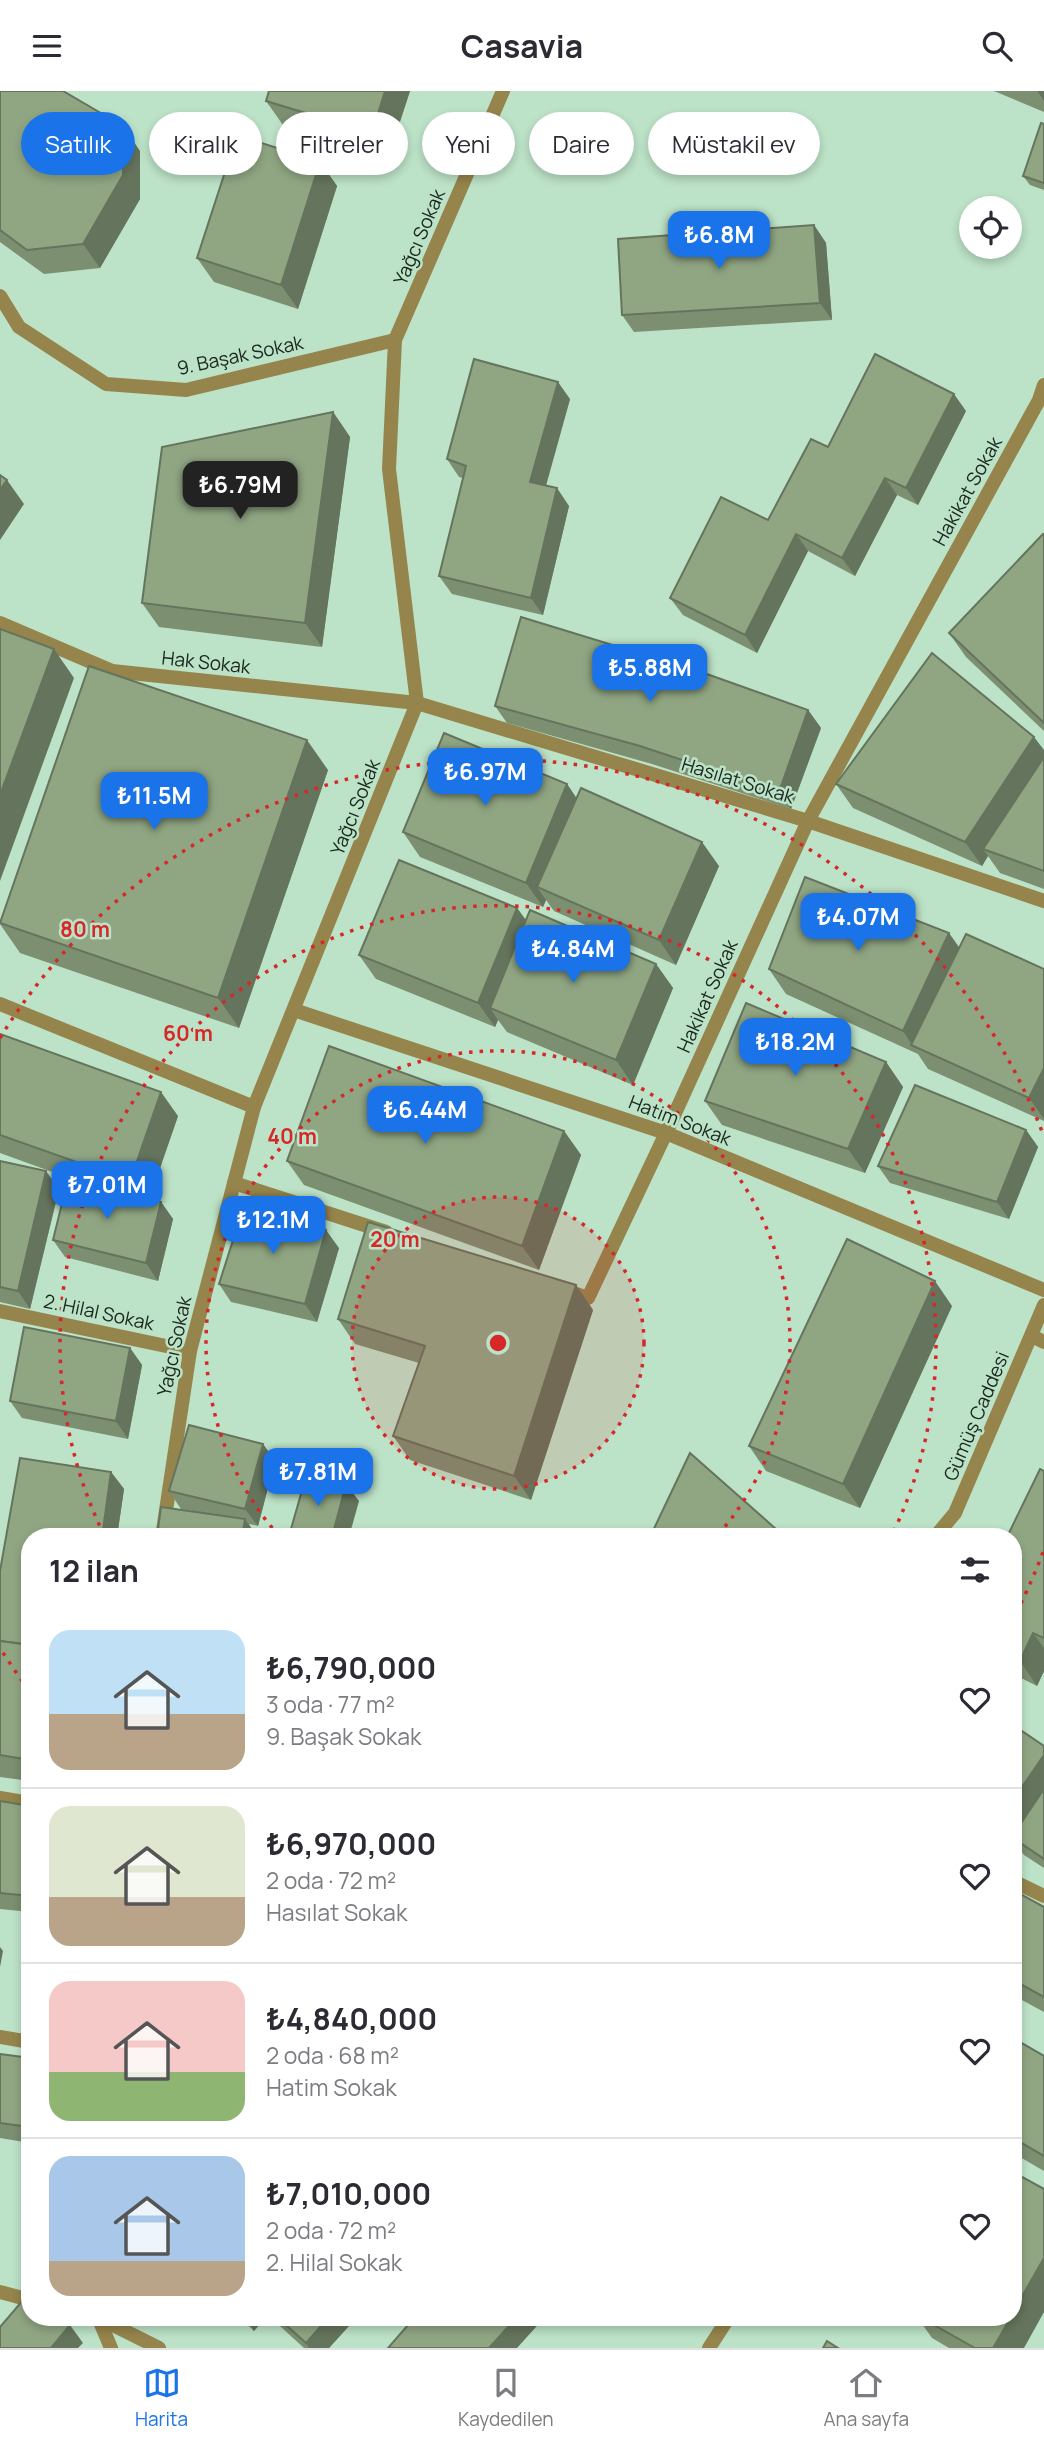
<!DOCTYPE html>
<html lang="tr">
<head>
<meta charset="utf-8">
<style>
  :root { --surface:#fff; --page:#f7f7f7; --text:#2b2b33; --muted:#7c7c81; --line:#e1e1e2; --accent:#1a73e8 }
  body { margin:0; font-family:Manrope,sans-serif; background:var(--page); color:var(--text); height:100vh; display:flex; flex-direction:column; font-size:26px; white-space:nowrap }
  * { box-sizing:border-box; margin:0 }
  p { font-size:23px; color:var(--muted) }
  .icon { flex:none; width:38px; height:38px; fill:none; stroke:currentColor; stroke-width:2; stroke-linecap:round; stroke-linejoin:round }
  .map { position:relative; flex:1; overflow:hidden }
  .details { position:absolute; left:21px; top:1437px; width:1001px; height:798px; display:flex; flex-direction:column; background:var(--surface); border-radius:28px; box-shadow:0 4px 10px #0003 }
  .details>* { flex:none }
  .guide { position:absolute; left:21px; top:21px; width:1003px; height:63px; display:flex; gap:14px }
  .fabs { position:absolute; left:959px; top:105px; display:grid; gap:14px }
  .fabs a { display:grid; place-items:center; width:63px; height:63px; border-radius:50%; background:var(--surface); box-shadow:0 4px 10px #0003; font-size:35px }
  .price { position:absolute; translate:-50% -60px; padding:0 16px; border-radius:14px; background:var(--accent); color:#fff; font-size:23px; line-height:46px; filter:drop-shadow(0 2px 4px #0008) }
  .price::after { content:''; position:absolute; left:50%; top:42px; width:21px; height:16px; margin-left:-10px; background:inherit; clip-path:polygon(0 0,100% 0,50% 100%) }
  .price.on { background:#222; color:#fff }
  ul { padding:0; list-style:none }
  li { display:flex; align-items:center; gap:21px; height:175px; padding:0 28px }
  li+li { border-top:2px solid var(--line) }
  li span { display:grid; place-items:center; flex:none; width:196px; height:140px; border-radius:21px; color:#555 }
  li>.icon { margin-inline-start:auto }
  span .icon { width:84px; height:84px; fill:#fffc; stroke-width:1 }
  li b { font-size:30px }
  h2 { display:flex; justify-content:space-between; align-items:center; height:84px; padding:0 28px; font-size:30px }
  .chip { padding:0 24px; border-radius:32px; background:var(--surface); box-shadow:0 4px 10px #0003; font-size:24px; line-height:63px }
  .chip.on { background:var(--accent); color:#fff }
  header { display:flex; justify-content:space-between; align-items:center; height:91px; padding:0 28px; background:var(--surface); font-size:32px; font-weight:700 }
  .tabs { display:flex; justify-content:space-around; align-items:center; height:98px; border-top:2px solid var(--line); background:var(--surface); font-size:19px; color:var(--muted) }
  .tabs a { display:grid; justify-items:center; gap:4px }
  .tabs .on { color:var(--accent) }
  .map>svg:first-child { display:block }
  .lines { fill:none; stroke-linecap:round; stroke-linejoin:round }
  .minor { stroke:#95844b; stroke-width:14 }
  .tertiary { stroke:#95844b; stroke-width:14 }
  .wall { fill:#7c8f71 }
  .shaded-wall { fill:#65745c }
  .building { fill:#90a683; stroke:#65745c; stroke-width:2 }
  .ring { fill:none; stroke:#d62828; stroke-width:3.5; stroke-dasharray:3.5 7 }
  .labels { text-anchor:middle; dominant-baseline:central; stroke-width:5; stroke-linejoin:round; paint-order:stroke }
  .street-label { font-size:19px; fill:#19271d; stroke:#bce2c7 }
  .centre { fill:#d62828; stroke:#bce2c7; stroke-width:3.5 }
  .ring-label { font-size:21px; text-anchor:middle; font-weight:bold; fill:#d62828; stroke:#bce2c7; stroke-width:5; stroke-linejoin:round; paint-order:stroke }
</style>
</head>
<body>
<header><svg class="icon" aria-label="menu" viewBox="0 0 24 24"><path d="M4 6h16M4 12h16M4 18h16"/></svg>Casavia<svg class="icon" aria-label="search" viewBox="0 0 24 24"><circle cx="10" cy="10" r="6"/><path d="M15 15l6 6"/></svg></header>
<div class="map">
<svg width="1044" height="2257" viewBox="0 0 1044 2257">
  <rect width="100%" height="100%" fill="#bce2c7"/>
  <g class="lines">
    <!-- minor -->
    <g class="minor">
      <path d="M0,205l19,31 87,57 80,6 209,-50"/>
      <path d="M0,532l112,48 305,32 391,118 236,80"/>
      <path d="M0,913l254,103"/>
      <path d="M294,919l372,123 378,157"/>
      <path d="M234,1092l152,49"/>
      <path d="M568,1200l20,7 78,-165 142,-312 231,-421 5,-15"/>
      <path d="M0,1220l190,40"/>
      <path d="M1032,1245l12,6"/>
      <path d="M162,1446l28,-186 64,-244 163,-404 -28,-234 6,-129 108,-249"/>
      <path d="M0,1707l30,5"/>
      <path d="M1013,1790l31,15"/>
      <path d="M0,1946l30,5"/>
      <path d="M98,2226l13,31"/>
      <path d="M709,2257l20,-31"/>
    </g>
    <!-- tertiary -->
    <g class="tertiary">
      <path d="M935,1446l20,-24 89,-208"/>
      <path d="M0,2201l30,8"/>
      <path d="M97,2226l62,31"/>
    </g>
  </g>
  <!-- wall -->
  <g class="wall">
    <path d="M0,0l140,60v48l-40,69 -56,6 -44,-32z"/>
    <path d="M410,0l-22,67 -105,-33 -17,-24z"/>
    <path d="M994,0h50v21z"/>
    <path d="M1044,33v66l-14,-5 -7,-9z"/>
    <path d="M320,71l17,24 -39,123 -84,-27 -17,-24z"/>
    <path d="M814,134l12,18 6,77 -198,12 -12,-17z"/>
    <path d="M570,308l-24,87 23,20 -26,109 -91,-21 -13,-18 24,-98 -4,-1 -12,-18z"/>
    <path d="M966,320l-48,94 -21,-10 -42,81 -47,-25 -51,102 -74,-38 -13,-17 98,-78 60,-73z"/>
    <path d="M333,321l17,25 -28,210 -163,-20 -17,-24z"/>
    <path d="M1044,444v196l-78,-74 -17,-24z"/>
    <path d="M495,615l313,4 13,18 -30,81 -139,-45 -145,-41z"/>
    <path d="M1044,659v139l-44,-16 -12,-17 -6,10 -129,-58 -17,-24z"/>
    <path d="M328,679l-89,258 -219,-75 -20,-29z"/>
    <path d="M567,693l9,14 143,68 -43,99 -122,-54 -8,-11 -3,7 -123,-50 -17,-25z"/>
    <path d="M517,817l9,12 130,44 17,24 -40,97 -126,-53 -9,-12 -3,7 -119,-48 -17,-24z"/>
    <path d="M959,856l85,22v152l-116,-52 -10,-15 -132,-60 -17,-25z"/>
    <path d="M0,943l178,82 -29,83 12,3 12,17 -15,62 -93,-24 -12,-17 27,-58 -80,-29z"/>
    <path d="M886,971l17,25 -38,86 -143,-48 -17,-24z"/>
    <path d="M1026,1039l12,17 -29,72 -119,-36 -12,-17z"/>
    <path d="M564,1040l17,24 -42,115 -235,-85 -17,-24z"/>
    <path d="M0,1070l59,28 -29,120 -30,-7z"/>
    <path d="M339,1157l-22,74 -86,-20 -12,-18z"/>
    <path d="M576,1194l17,25 -62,190 -121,-40 -17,-24 26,-73 -64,-19 -17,-25z"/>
    <path d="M952,1215l-92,202 -94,-37 -17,-25z"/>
    <path d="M130,1257l12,17 -14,74 -106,-21 -12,-17z"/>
    <path d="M263,1353l12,17 -17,65 -9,-2 8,13 -64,-26 -12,-2 -12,-18z"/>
    <path d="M20,1367l91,14 13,17 -7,48h-87v244l-30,-4v-206z"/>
    <path d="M1044,1380v200l-7,15 -24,-12v-137z"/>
    <path d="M1013,1634l31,21v122l-20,-13 -8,-11 -2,4 -1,-1z"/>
    <path d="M0,1710l30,5v106l-30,-3z"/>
    <path d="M1013,1799l31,17v105l-31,-17z"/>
    <path d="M1013,1947l31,18v115l-31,-18z"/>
    <path d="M0,1963l30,4v85l-30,-5z"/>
    <path d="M239,2226h27l-12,14z"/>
    <path d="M270,2226h87l-28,31h-25z"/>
    <path d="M917,2226h96l11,31h-75l-17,-10z"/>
  </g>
  <!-- shaded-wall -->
  <g class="shaded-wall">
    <path d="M385,0h25l-22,67 -16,-25z"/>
    <path d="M1038,0h6v10l-6,-9z"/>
    <path d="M123,35l17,25v48l-40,69 -17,-24z"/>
    <path d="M320,71l17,24 -39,123 -17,-24z"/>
    <path d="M814,134l12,18 6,77 -12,-17z"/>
    <path d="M558,291l12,17 -28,100 -12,-17z"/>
    <path d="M954,303l12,17 -48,94 -12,-17z"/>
    <path d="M333,321l17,25 -28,210 -17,-24z"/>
    <path d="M885,387l12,17 -42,81 -13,-18z"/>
    <path d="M7,389l17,24 -24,36v-50z"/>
    <path d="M557,397l12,18 -26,109 -12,-17z"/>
    <path d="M796,443l12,17 -51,102 -12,-18z"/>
    <path d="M54,558l20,29 -74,203v-86z"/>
    <path d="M808,619l13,18 -30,81 -12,-17z"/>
    <path d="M1034,646l10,13v22l-61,77 5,7 -6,10 -17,-24z"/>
    <path d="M307,649l21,30 -89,258 -21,-30z"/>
    <path d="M567,693l17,25 -47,78 9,13 -3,7 -17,-24z"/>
    <path d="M702,751l17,24 -43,99 -17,-25z"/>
    <path d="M517,817l17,24 -44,76 8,12 -3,7 -17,-24z"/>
    <path d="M949,842l17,24 -53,89 -10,-15z"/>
    <path d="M656,873l17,24 -40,97 -17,-25z"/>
    <path d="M886,971l17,25 -38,86 -17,-24z"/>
    <path d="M1044,977v51l-15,-21z"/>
    <path d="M161,1001l17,24 -31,90 -17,-25z"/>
    <path d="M1026,1039l12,17 -29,72 -12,-17z"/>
    <path d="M564,1040l17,24 -42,115 -17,-24z"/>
    <path d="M46,1080l13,18 -29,120 -12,-18z"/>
    <path d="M161,1111l12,17 -15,62 -12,-18z"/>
    <path d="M326,1139l13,18 -22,74 -12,-18z"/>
    <path d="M935,1190l17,25 -92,202 -17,-24z"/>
    <path d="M576,1194l17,25 -62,190 -17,-24z"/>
    <path d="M130,1257l12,17 -14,74 -12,-18z"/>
    <path d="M263,1353l12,17 -17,65 -13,-17z"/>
    <path d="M111,1381l13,17 -7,48h-15z"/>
    <path d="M346,1393l13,17 -10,36h-17z"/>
    <path d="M245,1428l12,18h-15z"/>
    <path d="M1033,1542l11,15v23l-7,15 -17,-25z"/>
    <path d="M1044,1664v49l-31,34v-38z"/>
    <path d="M0,1856l3,4 -3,16z"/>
    <path d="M1044,2167v54l-20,36h-31l18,-31h2v-5z"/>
    <path d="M245,2226h21l-12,14z"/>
    <path d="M329,2226h28l-28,31h-20l-3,-5z"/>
    <path d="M517,2226h28l-28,31h-28z"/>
    <path d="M70,2234l13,18 -5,5h-27z"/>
  </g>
  <!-- building -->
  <g class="building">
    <path d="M0,0h63l60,35v49l-40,69 -56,6 -27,-20z"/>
    <path d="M269,0h116l-13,42 -106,-32z"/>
    <path d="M1041,32l3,1v59l-21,-7z"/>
    <path d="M237,44l83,27 -39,123 -84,-27z"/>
    <path d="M814,134l6,78 -198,12 -4,-76z"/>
    <path d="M875,263l79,40 -48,94 -21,-10 -43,80 -46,-24 -51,101 -75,-37 51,-101 47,23 43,-81 17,8z"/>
    <path d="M474,268l84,23 -28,100 27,6 -26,110 -92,-22 27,-110 -19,-7z"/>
    <path d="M333,321l-28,211 -163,-20 20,-156z"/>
    <path d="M0,384l7,5 -7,10z"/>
    <path d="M1043,443l1,1v188l-95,-90z"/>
    <path d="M521,526l183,56 104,37 -29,82 -139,-46 -145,-40z"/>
    <path d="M0,538l54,20 -54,146z"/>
    <path d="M932,562l102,84 -69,105 -129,-58z"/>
    <path d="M89,575l218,74 -89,258 -218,-75z"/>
    <path d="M444,642l123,51 -41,99 -123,-51z"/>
    <path d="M1044,666v114l-61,-22z"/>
    <path d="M581,697l121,54 -43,98 -122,-53z"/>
    <path d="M399,769l118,48 -39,95 -119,-48z"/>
    <path d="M805,786l144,56 -46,98 -134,-62z"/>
    <path d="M530,819l126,54 -40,96 -126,-52z"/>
    <path d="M966,843l78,35v99l-15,30 -118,-53z"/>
    <path d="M746,912l140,59 -38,87 -143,-48z"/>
    <path d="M0,943l161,58 -31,89 -130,-46z"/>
    <path d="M329,955l235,85 -42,115 -235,-85z"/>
    <path d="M915,994l111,45 -29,72 -119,-36z"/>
    <path d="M0,1070l46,10 -28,120 -18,-4z"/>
    <path d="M68,1088l93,23 -15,61 -93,-23z"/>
    <path d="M244,1115l82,24 -21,74 -86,-20z"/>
    <path d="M368,1131l208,63 -62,191 -121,-40 32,-90 -87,-27z"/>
    <path d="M847,1148l88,42 -92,203 -94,-38z"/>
    <path d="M24,1236l106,21 -14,73 -106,-20z"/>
    <path d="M189,1334l74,19 -18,65 -76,-18z"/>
    <path d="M690,1362l95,84h-135z"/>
    <path d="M20,1367l91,14 -9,65h-72v108l-30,-4v-70z"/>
    <path d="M1040,1378l4,2v167l-11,-5 -13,28 -7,-3v-121h-6z"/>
    <path d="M307,1382l39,11 -14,53 -43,-1z"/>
    <path d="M161,1416l84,12 -3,18h-85z"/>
    <path d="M0,1550l30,4v115l-30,-5z"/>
    <path d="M1013,1634l31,21v9l-31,45z"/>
    <path d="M1044,1698v70l-31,-21v-3z"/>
    <path d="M0,1710l30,5v90l-30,-3z"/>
    <path d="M1013,1799l31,17v90l-31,-17z"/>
    <path d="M1013,1947l31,18v100l-31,-18z"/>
    <path d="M0,1963l30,4v69l-30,-4z"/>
    <path d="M1013,2081l31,17v69l-31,54z"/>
    <path d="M30,2201v25h31l9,8 -19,23h-51v-21z"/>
    <path d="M277,2226h52l-23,26z"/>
    <path d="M415,2226h102l-28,31h-101z"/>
    <path d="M920,2226h91l-18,31h-18z"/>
    <path d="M827,2250l11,7h-15z"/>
  </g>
  <!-- distance rings -->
  <circle cx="498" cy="1252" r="146" fill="#d62828" fill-opacity=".12"/>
  <g class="ring">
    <circle cx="498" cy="1252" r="146"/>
    <path d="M279 1445A292 292 0 1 1 717 1445"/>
    <path d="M104 1444A438 438 0 1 1 892 1444"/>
    <path d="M1043 1461A584 584 0 0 1 1014 1526M29 1599A584 584 0 0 1 0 1557M0 947A584 584 0 0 1 1043 1043"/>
  </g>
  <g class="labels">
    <!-- street labels -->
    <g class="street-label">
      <text transform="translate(419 146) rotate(-67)">Yağcı Sokak</text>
      <text transform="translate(240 264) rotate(-12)">9. Başak Sokak</text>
      <text transform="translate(967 400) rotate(-61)">Hakikat Sokak</text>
      <text transform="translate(206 571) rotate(6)">Hak Sokak</text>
      <text transform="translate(738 689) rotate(17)">Hasılat Sokak</text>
      <text transform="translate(355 716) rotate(-68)">Yağcı Sokak</text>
      <text transform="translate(707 905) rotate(-66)">Hakikat Sokak</text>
      <text transform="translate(680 1029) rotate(21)">Hatim Sokak</text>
      <text transform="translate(99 1221) rotate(12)">2. Hilal Sokak</text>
      <text transform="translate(174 1255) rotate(-78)">Yağcı Sokak</text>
      <text transform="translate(976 1325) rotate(-67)">Gümüş Caddesi</text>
    </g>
  </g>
  <circle cx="498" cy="1252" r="10" class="centre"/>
  <g class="ring-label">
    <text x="85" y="846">80 m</text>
    <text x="188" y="950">60 m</text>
    <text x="292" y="1053">40 m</text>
    <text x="395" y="1156">20 m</text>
  </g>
</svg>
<div class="fabs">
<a><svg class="icon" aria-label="locate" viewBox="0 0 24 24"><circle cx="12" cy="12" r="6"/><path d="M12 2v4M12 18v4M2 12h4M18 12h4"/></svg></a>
</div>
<b class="price" style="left:719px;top:180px">₺6.8M</b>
<b class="price on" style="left:240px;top:430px">₺6.79M</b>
<b class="price" style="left:650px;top:613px">₺5.88M</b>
<b class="price" style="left:485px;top:717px">₺6.97M</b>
<b class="price" style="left:154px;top:741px">₺11.5M</b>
<b class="price" style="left:858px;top:862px">₺4.07M</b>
<b class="price" style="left:573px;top:894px">₺4.84M</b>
<b class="price" style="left:795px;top:987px">₺18.2M</b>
<b class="price" style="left:425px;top:1055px">₺6.44M</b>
<b class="price" style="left:107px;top:1130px">₺7.01M</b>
<b class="price" style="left:273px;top:1165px">₺12.1M</b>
<b class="price" style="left:318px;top:1417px">₺7.81M</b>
<div class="guide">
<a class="chip on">Satılık</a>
<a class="chip">Kiralık</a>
<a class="chip">Filtreler</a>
<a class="chip">Yeni</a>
<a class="chip">Daire</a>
<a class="chip">Müstakil ev</a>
</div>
<section class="details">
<h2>12 ilan<svg class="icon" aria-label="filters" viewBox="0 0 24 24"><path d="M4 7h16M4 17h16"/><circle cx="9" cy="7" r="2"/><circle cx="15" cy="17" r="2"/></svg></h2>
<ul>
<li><span style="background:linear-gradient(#bfe0f5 60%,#b9a48a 0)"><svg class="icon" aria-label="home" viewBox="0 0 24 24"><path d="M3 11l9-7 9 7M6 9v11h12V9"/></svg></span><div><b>₺6,790,000</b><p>3 oda · 77 m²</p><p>9. Başak Sokak</p></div><svg class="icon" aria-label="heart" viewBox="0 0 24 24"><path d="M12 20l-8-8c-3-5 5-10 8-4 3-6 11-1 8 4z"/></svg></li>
<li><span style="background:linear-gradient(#dfe7d0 65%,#b9a48a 0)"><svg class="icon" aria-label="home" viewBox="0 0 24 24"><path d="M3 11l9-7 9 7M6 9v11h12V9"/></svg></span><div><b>₺6,970,000</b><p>2 oda · 72 m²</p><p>Hasılat Sokak</p></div><svg class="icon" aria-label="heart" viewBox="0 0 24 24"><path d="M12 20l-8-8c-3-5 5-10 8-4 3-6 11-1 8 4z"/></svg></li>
<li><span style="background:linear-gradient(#f6c9c9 65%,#8fb573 0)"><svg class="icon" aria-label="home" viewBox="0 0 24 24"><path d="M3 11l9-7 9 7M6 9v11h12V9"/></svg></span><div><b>₺4,840,000</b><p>2 oda · 68 m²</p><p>Hatim Sokak</p></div><svg class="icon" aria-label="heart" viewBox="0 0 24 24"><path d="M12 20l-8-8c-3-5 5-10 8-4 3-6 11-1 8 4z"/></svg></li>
<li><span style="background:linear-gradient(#a9c7e8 75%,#b9a48a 0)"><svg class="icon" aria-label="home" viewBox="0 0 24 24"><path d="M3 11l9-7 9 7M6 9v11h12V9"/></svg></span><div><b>₺7,010,000</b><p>2 oda · 72 m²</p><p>2. Hilal Sokak</p></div><svg class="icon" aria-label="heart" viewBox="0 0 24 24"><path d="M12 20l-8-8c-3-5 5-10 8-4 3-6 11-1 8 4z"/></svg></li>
</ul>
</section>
</div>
<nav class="tabs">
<a class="on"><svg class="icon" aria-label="map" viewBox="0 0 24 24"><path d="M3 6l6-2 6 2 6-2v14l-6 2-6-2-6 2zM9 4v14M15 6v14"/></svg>Harita</a>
<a><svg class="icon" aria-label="saved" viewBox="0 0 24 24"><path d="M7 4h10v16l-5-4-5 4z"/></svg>Kaydedilen</a>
<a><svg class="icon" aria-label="home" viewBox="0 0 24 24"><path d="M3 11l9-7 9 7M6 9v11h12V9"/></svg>Ana sayfa</a>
</nav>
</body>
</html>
